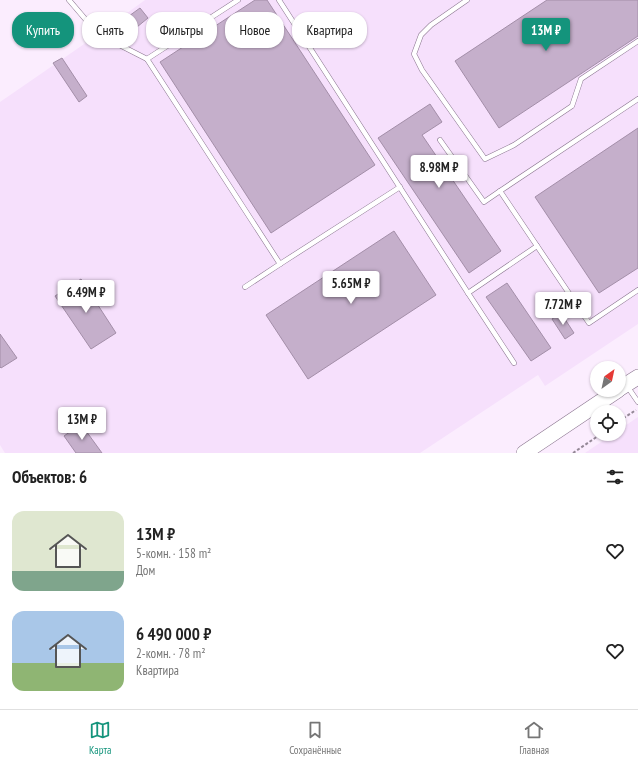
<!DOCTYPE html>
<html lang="ru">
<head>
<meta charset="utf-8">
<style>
  :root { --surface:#fff; --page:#f6f6f6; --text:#222; --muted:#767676; --line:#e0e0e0; --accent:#14947c }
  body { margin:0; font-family:"PT Sans Narrow",sans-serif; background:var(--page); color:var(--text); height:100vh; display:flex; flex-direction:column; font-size:15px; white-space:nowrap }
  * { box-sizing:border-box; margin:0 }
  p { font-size:13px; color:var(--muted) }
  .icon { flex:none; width:22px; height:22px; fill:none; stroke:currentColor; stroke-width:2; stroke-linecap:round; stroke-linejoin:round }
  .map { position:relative; height:453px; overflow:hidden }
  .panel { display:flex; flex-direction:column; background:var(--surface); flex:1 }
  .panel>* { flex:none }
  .guide { position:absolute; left:12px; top:12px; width:400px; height:36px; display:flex; gap:8px }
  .needle { width:26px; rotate:33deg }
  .tools { position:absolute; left:590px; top:361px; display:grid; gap:8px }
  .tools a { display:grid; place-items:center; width:36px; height:36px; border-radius:50%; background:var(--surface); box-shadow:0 1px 3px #0004; font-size:20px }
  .price { position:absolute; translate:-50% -34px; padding:0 9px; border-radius:4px; background:#fff; color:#222; font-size:13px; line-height:26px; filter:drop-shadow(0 1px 2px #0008) }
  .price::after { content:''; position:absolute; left:50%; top:24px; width:12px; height:9px; margin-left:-6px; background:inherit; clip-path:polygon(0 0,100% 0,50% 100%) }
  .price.selected { background:var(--accent); color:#fff }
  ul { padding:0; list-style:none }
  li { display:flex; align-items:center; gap:12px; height:100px; padding:0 12px }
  li span { display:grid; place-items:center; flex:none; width:112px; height:80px; border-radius:12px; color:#555 }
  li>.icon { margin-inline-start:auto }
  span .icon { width:48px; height:48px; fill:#fffc; stroke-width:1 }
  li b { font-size:17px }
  h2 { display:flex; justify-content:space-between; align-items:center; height:48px; padding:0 12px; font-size:17px }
  .tag { padding:0 14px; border-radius:16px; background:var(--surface); box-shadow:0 1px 3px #0004; font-size:14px; line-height:36px }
  .tag.selected { background:var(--accent); color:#fff }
  .tab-bar { display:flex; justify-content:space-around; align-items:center; height:56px; border-top:1px solid var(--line); background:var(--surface); font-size:11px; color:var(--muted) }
  .tab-bar a { display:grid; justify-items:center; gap:2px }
  .tab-bar .selected { color:var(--accent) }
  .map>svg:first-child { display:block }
  .built { fill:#f6e0fc }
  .building { fill:#c5afcb; stroke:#a38ea8 }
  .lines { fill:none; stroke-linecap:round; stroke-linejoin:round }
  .lane-casing { stroke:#89748e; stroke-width:5.5 }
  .primary-casing { stroke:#89748e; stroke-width:16 }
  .path { stroke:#948896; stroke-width:2; stroke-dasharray:3 2; stroke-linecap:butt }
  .lane { stroke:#fff; stroke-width:4.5 }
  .primary { stroke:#fff; stroke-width:15 }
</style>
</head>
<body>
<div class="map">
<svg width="638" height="453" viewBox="0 0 638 453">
  <rect width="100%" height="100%" fill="#fbedfe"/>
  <!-- built -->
  <g class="built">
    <path d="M145,0h493v324l-93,62 -7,-11 -118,78h-415l-5,-8v-343l90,-62z"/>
    <path d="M638,417v36h-53l28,-19h6v-4z"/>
  </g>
  <!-- building -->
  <g class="building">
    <path d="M255,0h12l108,165 -104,68 -111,-171z"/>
    <path d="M547,0h91v36l-139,92 -44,-67z"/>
    <path d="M140,8l8,10 -11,9 -8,-11z"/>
    <path d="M62,58l25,38 -8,6 -26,-39z"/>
    <path d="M430,104l12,18 -20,13 79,116 -32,22 -91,-135z"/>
    <path d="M638,128v140l-39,25 -64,-96z"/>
    <path d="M394,231l42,64 -128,84 -42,-64z"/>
    <path d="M81,279l35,54 -25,16 -36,-53z"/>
    <path d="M507,283l44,65 -20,13 -45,-64z"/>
    <path d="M561,313l13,20 -9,6 -13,-20z"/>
    <path d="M0,334l17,24 -16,10 -1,-1z"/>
    <path d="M81,424l21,29h-26l-12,-17z"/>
  </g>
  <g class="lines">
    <defs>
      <g id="lane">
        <path d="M69,0l29,34 49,25"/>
        <path d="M238,0l-91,59 133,205 120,-77"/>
        <path d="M279,0l189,293 69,-47"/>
        <path d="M467,0l-36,25 -10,10 -7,19 8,16 63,89 29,-14 58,-39 9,-27 57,-38"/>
        <path d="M638,99l-138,92 89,132 49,-33"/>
        <path d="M440,140l44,62 16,-11"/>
        <path d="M245,287l35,-23"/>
        <path d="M468,293l46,70"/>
        <path d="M627,386l11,16"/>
      </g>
      <g id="primary">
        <path d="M619,389l19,-12"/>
        <path d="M524,453l94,-63"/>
      </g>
    </defs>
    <!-- lane casing -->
    <use href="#lane" class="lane-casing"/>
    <!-- primary casing -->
    <use href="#primary" class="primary-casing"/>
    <!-- path -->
    <g class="path">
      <path d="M619,421l17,-11"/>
      <path d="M573,453l28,-19"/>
    </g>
    <!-- lane -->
    <use href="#lane" class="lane"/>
    <!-- primary -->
    <use href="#primary" class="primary"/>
  </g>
</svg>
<div class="tools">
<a><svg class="needle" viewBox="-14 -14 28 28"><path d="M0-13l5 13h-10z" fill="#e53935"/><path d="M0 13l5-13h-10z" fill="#767676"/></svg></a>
<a><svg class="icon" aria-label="locate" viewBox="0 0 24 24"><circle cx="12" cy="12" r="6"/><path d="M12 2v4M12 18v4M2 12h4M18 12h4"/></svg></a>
</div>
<b class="price selected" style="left:546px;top:52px">13M ₽</b>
<b class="price" style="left:439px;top:189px">8.98M ₽</b>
<b class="price" style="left:351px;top:305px">5.65M ₽</b>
<b class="price" style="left:86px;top:314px">6.49M ₽</b>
<b class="price" style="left:563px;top:326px">7.72M ₽</b>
<b class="price" style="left:82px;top:441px">13M ₽</b>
<div class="guide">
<a class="tag selected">Купить</a>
<a class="tag">Снять</a>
<a class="tag">Фильтры</a>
<a class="tag">Новое</a>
<a class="tag">Квартира</a>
</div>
</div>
<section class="panel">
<h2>Объектов: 6<svg class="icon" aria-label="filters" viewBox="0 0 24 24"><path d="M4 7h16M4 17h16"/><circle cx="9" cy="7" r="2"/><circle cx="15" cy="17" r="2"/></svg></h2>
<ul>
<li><span style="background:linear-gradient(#dfe7d0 75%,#7fa58c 0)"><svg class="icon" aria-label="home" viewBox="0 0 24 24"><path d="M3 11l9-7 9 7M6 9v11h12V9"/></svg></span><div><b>13M ₽</b><p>5-комн. · 158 m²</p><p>Дом</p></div><svg class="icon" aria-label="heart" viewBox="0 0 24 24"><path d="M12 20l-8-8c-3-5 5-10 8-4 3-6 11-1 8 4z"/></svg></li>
<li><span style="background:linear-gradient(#a9c7e8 65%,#8fb573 0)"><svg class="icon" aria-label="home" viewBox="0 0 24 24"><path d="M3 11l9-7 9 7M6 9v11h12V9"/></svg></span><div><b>6 490 000 ₽</b><p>2-комн. · 78 m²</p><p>Квартира</p></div><svg class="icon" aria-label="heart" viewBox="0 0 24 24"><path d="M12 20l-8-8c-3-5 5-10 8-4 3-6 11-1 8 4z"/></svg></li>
</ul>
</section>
<nav class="tab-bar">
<a class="selected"><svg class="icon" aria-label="map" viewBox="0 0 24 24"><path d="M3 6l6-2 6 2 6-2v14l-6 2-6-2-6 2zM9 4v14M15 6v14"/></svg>Карта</a>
<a><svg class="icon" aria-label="saved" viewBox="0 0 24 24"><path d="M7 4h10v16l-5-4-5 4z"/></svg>Сохранённые</a>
<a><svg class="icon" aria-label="home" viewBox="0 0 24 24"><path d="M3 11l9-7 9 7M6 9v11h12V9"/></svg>Главная</a>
</nav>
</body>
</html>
